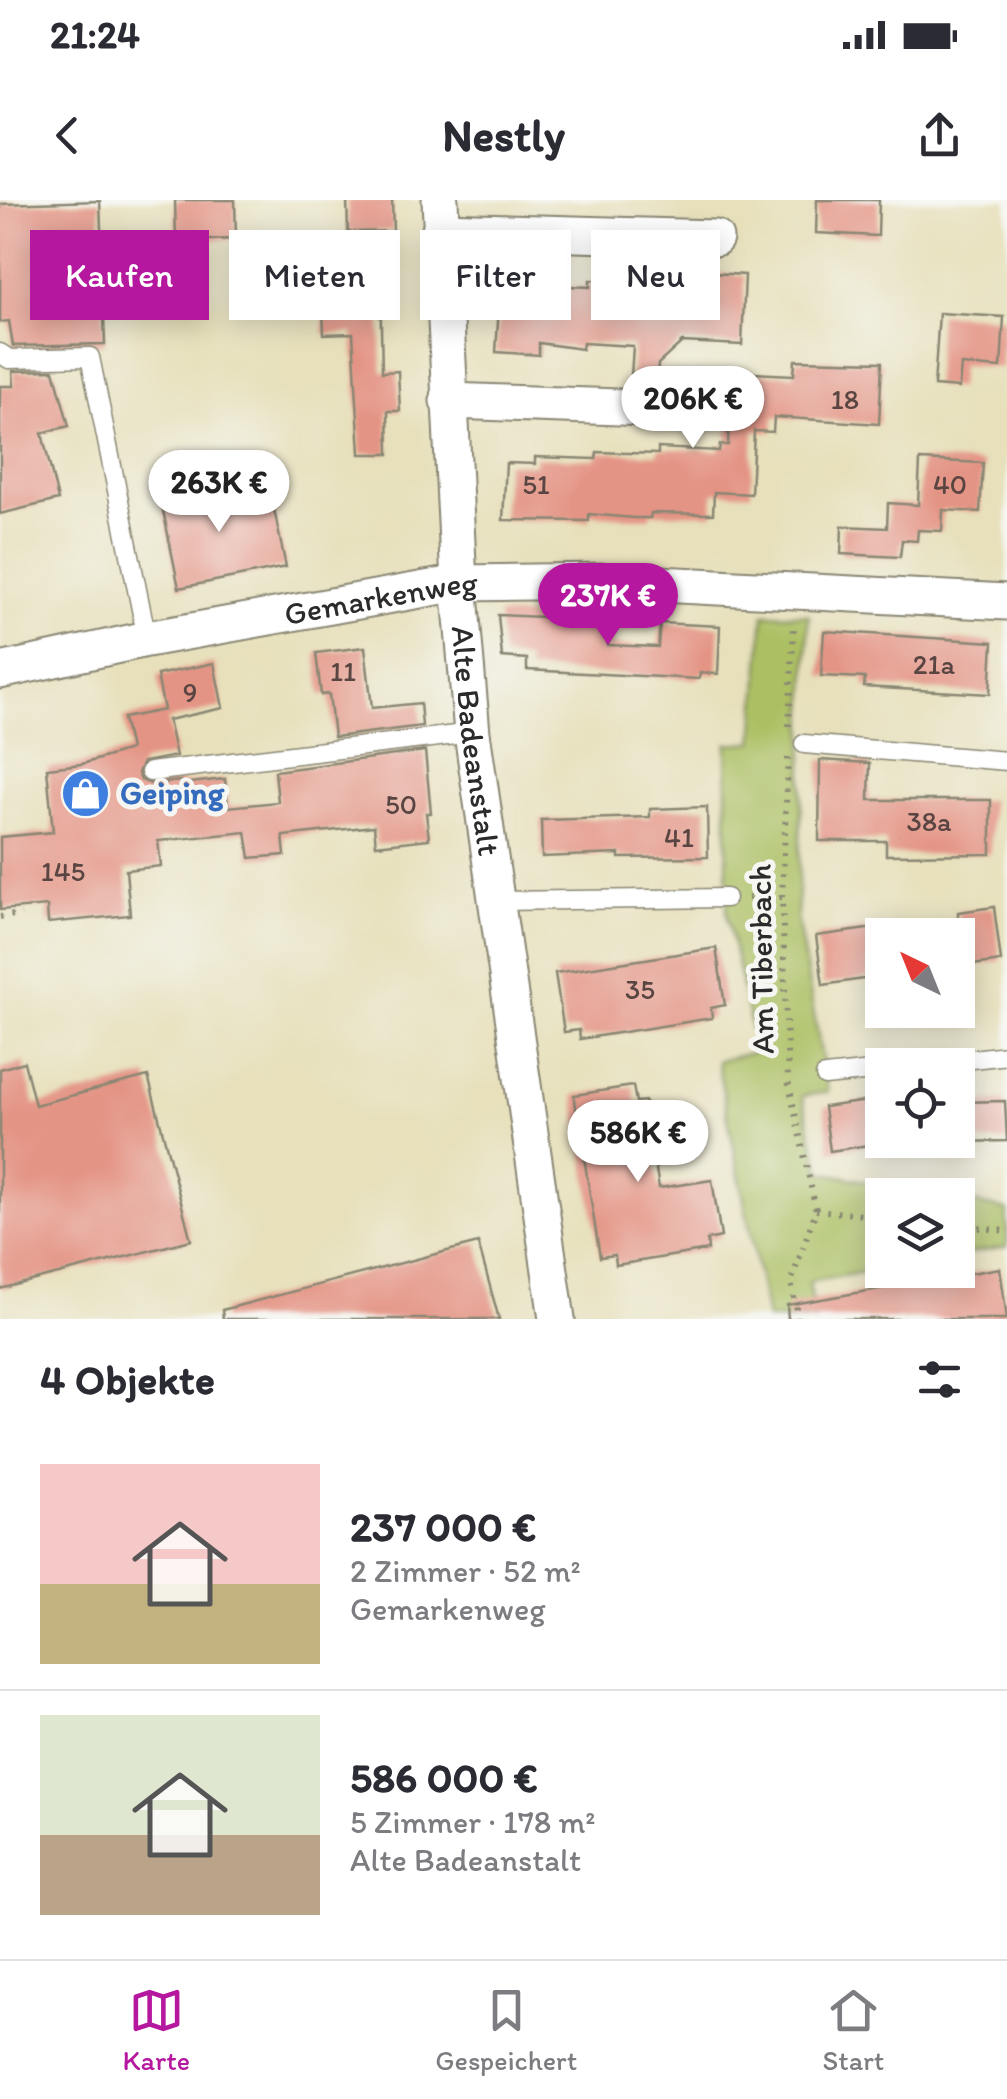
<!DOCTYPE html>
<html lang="de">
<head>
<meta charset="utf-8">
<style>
  :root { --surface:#fff; --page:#f2f2f3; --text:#2b2b33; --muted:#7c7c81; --line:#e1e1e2; --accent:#b5179e }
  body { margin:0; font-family:Itim,sans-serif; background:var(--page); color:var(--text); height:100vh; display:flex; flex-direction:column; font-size:38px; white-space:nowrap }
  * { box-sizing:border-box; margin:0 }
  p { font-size:32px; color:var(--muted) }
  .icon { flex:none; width:55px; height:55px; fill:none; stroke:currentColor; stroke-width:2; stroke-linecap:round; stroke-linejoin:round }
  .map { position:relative; height:1119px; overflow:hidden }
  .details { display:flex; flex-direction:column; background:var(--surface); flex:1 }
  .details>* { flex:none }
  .hud { position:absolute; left:30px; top:30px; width:948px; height:90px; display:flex; gap:20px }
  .needle { width:65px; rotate:317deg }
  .controls { position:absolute; left:865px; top:718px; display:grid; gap:20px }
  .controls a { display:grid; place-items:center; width:110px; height:110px; border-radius:0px; background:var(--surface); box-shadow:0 5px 25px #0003; font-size:50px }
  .price { position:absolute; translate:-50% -85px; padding:0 22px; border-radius:35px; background:#fff; color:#222; font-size:32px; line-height:65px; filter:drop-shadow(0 2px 5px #0008) }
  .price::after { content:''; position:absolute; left:50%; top:60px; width:30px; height:22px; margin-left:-15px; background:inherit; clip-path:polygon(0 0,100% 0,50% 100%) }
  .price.active { background:var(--accent); color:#fff }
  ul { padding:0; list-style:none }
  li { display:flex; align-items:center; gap:30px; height:250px; padding:0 40px }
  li+li { border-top:2px solid var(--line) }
  li span { display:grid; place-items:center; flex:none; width:280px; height:200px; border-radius:0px; color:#555 }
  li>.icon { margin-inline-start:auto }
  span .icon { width:120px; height:120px; fill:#fffc; stroke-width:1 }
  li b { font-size:42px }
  h2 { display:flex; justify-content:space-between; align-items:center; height:120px; padding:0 40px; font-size:42px }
  .tag { padding:0 35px; border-radius:0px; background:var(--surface); box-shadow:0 5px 25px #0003; font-size:35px; line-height:90px }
  .tag.active { background:var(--accent); color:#fff }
  .status { display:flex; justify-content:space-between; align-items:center; height:70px; padding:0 50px; background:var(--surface); direction:ltr }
  .status svg { height:28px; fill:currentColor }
  header { display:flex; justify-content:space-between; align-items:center; height:130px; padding:0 40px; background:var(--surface); font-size:45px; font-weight:700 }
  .tab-bar { display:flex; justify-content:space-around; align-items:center; height:140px; border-top:2px solid var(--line); background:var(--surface); font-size:28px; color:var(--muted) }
  .tab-bar a { display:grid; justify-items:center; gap:5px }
  .tab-bar .active { color:var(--accent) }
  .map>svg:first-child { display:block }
  .green { fill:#acc064; stroke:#6c7648; stroke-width:2.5 }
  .building { fill:#e49485 }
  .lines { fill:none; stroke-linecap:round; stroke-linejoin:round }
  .service-casing { stroke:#898673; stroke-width:21 }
  .minor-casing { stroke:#898673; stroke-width:39 }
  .path { stroke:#898673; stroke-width:6; stroke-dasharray:2.5 8; stroke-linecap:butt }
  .service { stroke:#fff; stroke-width:18 }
  .minor { stroke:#fff; stroke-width:35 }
  .labels { text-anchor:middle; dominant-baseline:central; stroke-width:10; stroke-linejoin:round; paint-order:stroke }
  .number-label { font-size:28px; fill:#594542 }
  .street-label { font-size:32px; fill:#2b2b2b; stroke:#f6f6f2 }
  .shop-label { font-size:32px; font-weight:bold; fill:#366cbe; stroke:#f6f6f2; text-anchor:start }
</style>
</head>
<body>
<div class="status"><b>21:24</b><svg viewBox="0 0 49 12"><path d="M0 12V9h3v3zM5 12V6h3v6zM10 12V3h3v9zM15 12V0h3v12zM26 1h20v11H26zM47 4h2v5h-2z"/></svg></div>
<header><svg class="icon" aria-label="back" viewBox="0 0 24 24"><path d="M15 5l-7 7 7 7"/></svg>Nestly<svg class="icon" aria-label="share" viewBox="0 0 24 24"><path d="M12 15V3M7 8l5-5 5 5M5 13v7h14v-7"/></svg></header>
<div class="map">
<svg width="1007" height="1119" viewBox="0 0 1007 1119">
  <rect width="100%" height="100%" fill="#f6f6f2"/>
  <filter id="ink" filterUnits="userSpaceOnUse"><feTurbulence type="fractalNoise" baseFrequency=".01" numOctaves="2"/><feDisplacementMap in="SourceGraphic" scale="20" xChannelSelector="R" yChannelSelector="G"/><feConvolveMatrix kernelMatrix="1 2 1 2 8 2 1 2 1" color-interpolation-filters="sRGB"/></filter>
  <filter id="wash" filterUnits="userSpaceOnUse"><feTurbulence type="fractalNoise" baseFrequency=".0048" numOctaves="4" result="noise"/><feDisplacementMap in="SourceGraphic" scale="40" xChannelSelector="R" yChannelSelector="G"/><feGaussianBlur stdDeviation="2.25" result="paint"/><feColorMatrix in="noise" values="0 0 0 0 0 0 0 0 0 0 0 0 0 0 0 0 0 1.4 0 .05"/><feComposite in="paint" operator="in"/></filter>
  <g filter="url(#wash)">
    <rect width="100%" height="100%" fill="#e7e0bb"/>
    <!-- green -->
    <g class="green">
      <path d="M764,414l45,1 -12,303 31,174 -26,4 19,76 111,23h-50v74l-73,13 6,37h-48l-50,-258 39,-9 -29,-137v-171l27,-2z"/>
      <path d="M958,1000l49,10v37l-49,8z"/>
    </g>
    <g id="blocks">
      <!-- building -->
      <g class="building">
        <path d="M175,0h60l1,39 -60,2z"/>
        <path d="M347,0h45l1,31 -45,1z"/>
        <path d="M817,0h62l-1,36 -62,-3z"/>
        <path d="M100,1l5,143 -92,2 -4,-25 -9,1v-118z"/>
        <path d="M713,73l32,2 -3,70 -60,-3 -24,22 -1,13 -26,-1 2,-30 -50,-3 -1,6 -43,-6v12l-43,-3 4,-62 28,1v-7l62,3v-7l62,3v-6l61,3z"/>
        <path d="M380,83l2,89 16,-1 2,40h-12l1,43h-29l-7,-121 -29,1 -2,-49z"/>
        <path d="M939,113l65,4 -3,51 -40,-3 -2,23 -25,-2z"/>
        <path d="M795,160l87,2 -3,62 -105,-7 -1,15 -19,-1 -3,63 -37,-2 -1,22 -62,-1 -1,5h-16l-45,-4v7l-86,-1 3,-57 29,1v-7l61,2 1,-7 61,2v-6l61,3 1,-6h8l3,-73 63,3z"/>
        <path d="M54,170l15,56 -27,7 16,67 -58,14v-128h14l-1,-15z"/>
        <path d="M920,260l63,3 -3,49 -37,-2 -1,21 -24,-1 -1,11 -15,-1 -2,17 -59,-3 1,-28 45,2 1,-25 30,2z"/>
        <path d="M198,277l6,32 67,-14 15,72 -107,21 -21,-102z"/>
        <path d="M498,415l111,5 -2,25 51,2 2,-24 60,3 -2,48 -18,-1 -1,6 -172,-9v-11l-25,-2z"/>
        <path d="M824,431l169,11 -3,52 -126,-7 1,-9 -44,-2z"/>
        <path d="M365,447l7,61 48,-5 2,23 -88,11 -5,-43 -8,1 -5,-42z"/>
        <path d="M214,463l9,45 -55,12 8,36 -33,6 -5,11 3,7 10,4 30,-3 1,3 43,-5 3,28 50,-5 -3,-31 150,-20 6,62h-5l3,26 -53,6 -2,-19 -91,10 2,19 -35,3 -4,-26 -88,9 3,25 -35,4 4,45 -82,8 -1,-17 -47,4v-73l53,-5 -6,-64 35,-4 48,-14 -7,-32 41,-8 -7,-35z"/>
        <path d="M820,560l50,3 -1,37h122v54l-105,1v-14h-67z"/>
        <path d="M707,607l1,50 -89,1v-4l-77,3 -1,-37 109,-3v-8z"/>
        <path d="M994,707l7,54 -43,6v-55z"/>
        <path d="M882,727v31l-8,2 3,17 -54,8 -7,-49z"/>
        <path d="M716,748l9,57 -14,3 1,10 -132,21 -1,-9 -15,2 -9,-59z"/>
        <path d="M24,862l11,43 113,-29 43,164 -191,49v-220z"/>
        <path d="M633,886l3,16 9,-1 14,87 53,-8 9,57 -14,3 1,10 -92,15 -1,-10 -15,2 -26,-162z"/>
        <path d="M882,899v44l-52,8 -6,-44z"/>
        <path d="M1005,901l2,40 -49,1v-40z"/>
        <path d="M478,1043l21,76h-276l-1,-9z"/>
        <path d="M1000,1068l7,51h-219l-1,-14z"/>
      </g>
    </g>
  </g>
  <g filter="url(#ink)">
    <use href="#blocks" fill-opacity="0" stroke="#898673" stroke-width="2.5"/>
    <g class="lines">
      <defs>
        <g id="service">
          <path d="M0,153l9,6 81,-2 57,282"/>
          <path d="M804,544l203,17"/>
          <path d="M150,572l322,-39"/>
          <path d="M496,701l230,-3"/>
          <path d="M920,865l87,-10"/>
          <path d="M825,876l57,-6"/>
        </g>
        <g id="minor">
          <path id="s1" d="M440,0l19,383 13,150 85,586"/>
          <path d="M440,30l275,8"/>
          <path d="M448,201l258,9"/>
          <path id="s2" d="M0,471l147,-32 312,-56 143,-2 405,21"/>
        </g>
      </defs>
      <!-- service casing -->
      <use href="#service" class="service-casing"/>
      <!-- minor casing -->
      <use href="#minor" class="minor-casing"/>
      <!-- path -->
      <g class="path">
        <path d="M789,526l5,-103"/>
        <path d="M788,558l-6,139 6,184 28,129 -25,72 7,37"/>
        <path d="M748,698l34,-1"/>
        <path d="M0,717l21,-3"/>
        <path d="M816,1010l66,7"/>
        <path d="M958,1025l49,6"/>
      </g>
      <!-- service -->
      <use href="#service" class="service"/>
      <!-- minor -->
      <use href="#minor" class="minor"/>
    </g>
  </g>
  <!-- icons -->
  <defs>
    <symbol id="shop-disc" viewBox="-11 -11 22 22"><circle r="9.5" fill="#3f7fe0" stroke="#f6f6f2"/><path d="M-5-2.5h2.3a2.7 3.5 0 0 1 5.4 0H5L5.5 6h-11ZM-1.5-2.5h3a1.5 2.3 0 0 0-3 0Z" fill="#fff"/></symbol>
  </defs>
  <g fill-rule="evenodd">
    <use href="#shop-disc" x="58" y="566" width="55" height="55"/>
  </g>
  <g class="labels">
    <!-- number labels -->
    <g class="number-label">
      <text x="845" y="199">18</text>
      <text x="536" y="284">51</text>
      <text x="950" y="284">40</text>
      <text x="934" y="464">21a</text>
      <text x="343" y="471">11</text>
      <text x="190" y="492">9</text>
      <text x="401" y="604">50</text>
      <text x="929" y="621">38a</text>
      <text x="679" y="637">41</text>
      <text x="63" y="671">145</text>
      <text x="640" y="789">35</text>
    </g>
    <!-- street labels -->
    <g class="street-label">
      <text stroke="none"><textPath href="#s2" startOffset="388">Gemarkenweg</textPath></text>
      <text stroke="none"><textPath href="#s1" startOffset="542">Alte Badeanstalt</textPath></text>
      <text transform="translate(761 759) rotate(-91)">Am Tiberbach</text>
    </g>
    <!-- shop labels -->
    <g class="shop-label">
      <text x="120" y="593">Geiping</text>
    </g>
  </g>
</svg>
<div class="controls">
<a><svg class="needle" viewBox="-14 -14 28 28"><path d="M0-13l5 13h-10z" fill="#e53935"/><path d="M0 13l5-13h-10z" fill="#7c7c81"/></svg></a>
<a><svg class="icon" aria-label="locate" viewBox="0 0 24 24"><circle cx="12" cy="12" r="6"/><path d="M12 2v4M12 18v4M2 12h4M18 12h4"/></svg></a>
<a><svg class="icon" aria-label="layers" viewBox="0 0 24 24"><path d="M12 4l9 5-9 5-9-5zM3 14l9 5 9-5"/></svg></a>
</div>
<b class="price" style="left:693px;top:251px">206K €</b>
<b class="price" style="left:219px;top:335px">263K €</b>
<b class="price active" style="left:608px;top:448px">237K €</b>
<b class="price" style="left:638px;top:985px">586K €</b>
<div class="hud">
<a class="tag active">Kaufen</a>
<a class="tag">Mieten</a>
<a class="tag">Filter</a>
<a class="tag">Neu</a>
</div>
</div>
<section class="details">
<h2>4 Objekte<svg class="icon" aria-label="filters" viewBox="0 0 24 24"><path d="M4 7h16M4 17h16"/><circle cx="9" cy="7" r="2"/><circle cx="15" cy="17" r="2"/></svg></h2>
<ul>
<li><span style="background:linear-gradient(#f6c9c9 60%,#c2b280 0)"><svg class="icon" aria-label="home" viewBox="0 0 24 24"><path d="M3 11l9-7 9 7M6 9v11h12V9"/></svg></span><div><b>237 000 €</b><p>2 Zimmer · 52 m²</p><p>Gemarkenweg</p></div></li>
<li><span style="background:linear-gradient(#dfe7d0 60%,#b9a48a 0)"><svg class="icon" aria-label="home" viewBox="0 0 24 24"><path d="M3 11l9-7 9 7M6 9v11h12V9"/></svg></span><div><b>586 000 €</b><p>5 Zimmer · 178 m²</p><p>Alte Badeanstalt</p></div></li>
</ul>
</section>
<nav class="tab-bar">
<a class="active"><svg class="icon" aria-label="map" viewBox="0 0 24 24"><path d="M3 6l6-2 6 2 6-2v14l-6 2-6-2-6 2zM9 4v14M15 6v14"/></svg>Karte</a>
<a><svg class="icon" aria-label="saved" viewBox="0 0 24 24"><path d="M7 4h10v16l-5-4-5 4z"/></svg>Gespeichert</a>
<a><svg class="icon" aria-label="home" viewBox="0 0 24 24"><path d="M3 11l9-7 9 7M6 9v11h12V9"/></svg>Start</a>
</nav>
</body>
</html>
